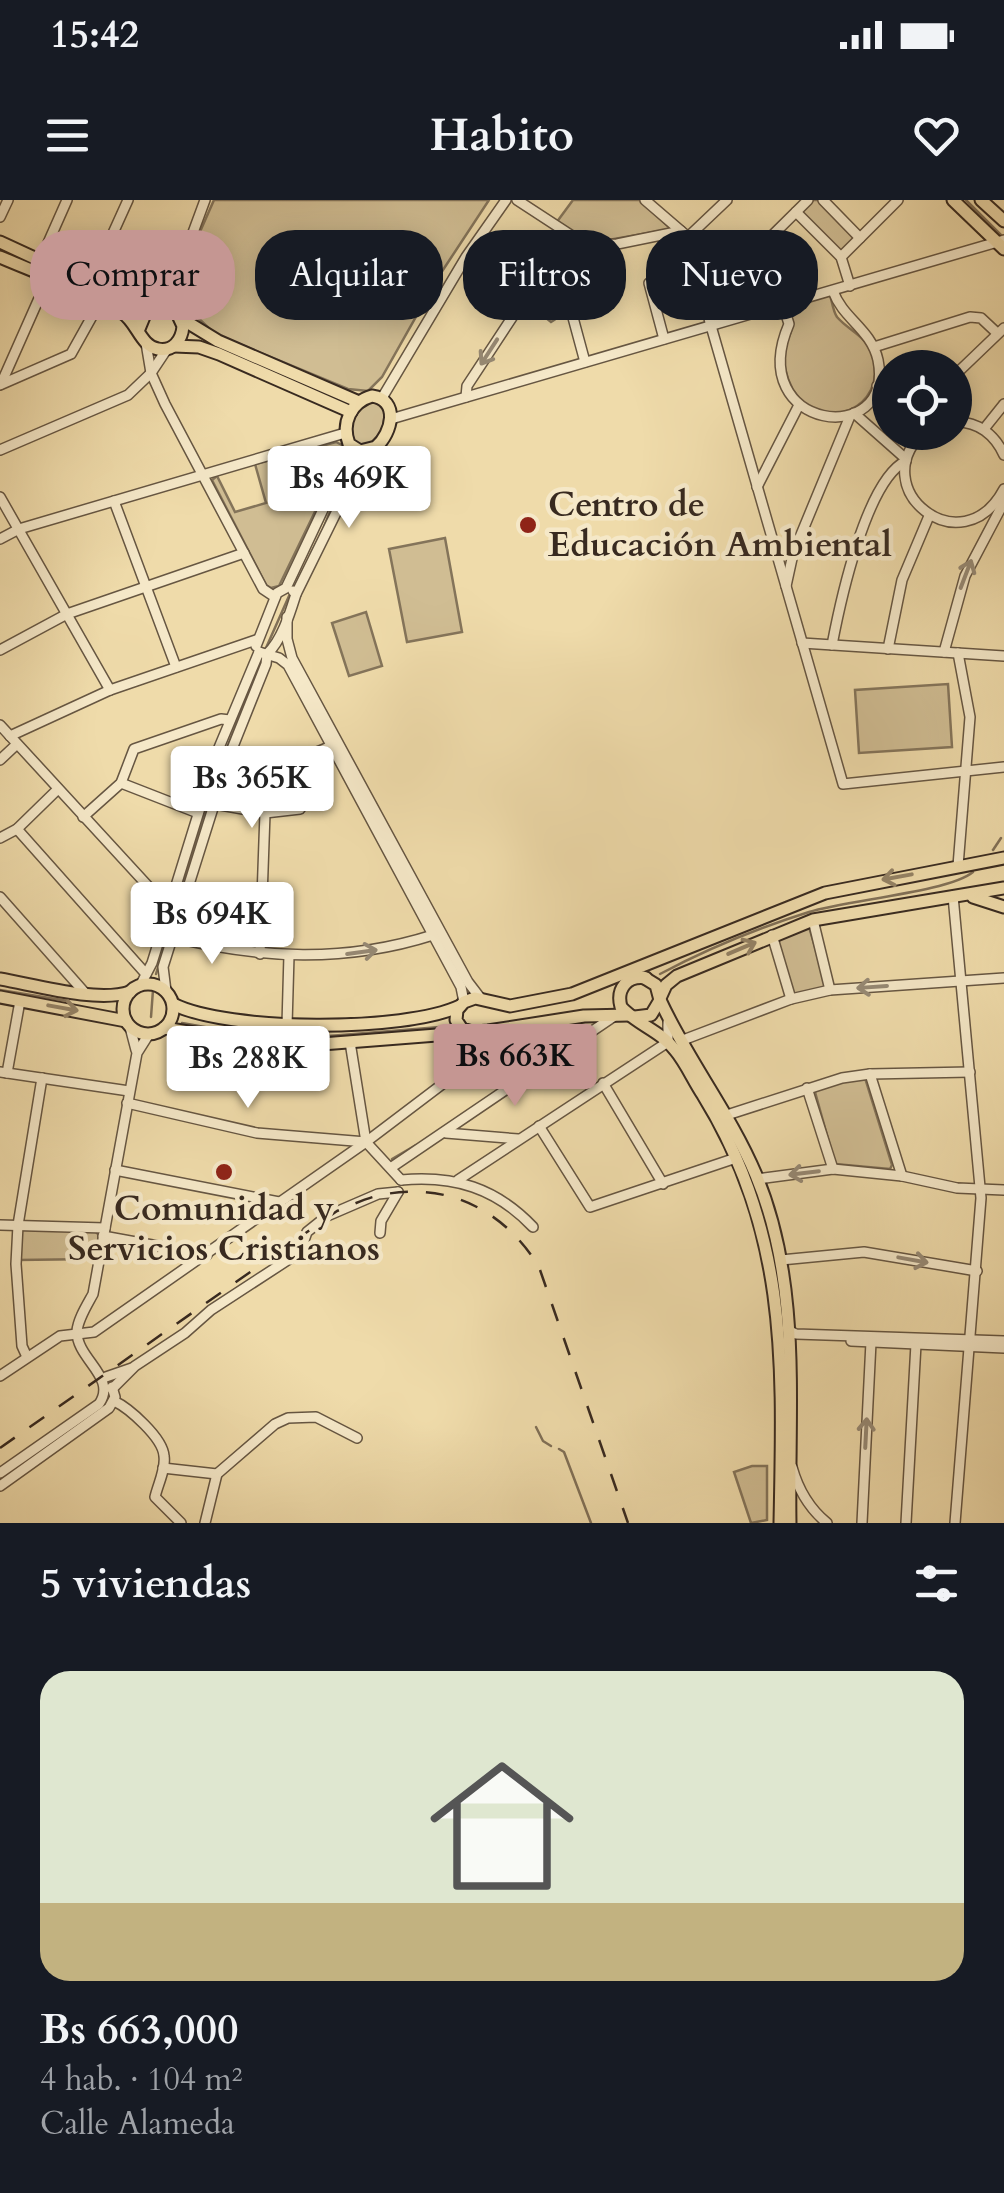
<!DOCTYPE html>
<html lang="es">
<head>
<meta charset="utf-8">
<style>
  :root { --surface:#171b24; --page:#242831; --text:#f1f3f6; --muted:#9ea1a6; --accent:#c59692 }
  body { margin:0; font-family:Cardo,serif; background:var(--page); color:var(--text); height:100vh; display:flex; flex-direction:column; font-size:38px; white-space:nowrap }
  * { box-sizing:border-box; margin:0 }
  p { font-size:32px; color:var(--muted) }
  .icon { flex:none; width:55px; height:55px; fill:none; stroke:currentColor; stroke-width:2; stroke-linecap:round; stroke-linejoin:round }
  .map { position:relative; height:1323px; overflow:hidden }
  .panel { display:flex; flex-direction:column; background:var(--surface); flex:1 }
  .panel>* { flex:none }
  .guide { position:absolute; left:30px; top:30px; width:945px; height:90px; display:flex; gap:20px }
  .controls { position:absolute; left:872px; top:150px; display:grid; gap:20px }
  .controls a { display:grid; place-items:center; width:100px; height:100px; border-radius:50%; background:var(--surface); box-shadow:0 5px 25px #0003; font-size:50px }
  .price { position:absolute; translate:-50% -85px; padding:0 22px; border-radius:10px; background:#fff; color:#222; font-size:32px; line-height:65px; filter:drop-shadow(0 2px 5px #0008) }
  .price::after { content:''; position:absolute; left:50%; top:60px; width:30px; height:22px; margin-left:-15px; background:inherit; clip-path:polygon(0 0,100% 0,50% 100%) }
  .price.selected { background:var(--accent); color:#111 }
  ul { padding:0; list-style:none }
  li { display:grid; align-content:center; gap:20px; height:530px; padding:0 40px }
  li span { display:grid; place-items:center; height:310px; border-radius:30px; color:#555 }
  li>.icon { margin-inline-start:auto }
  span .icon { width:180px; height:180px; fill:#fffc; stroke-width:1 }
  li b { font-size:42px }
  h2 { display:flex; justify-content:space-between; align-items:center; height:120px; padding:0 40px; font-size:42px }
  .chip { padding:0 35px; border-radius:40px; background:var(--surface); box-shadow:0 5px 25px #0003; font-size:35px; line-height:90px }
  .chip.selected { background:var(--accent); color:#111 }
  .status { display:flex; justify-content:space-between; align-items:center; height:70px; padding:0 50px; background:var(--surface); direction:ltr }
  .status svg { height:28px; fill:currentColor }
  header { display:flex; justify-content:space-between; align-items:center; height:130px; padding:0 40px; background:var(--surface); font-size:45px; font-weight:700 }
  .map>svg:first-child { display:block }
  .green { fill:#d0bd93; stroke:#84745a; stroke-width:2.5 }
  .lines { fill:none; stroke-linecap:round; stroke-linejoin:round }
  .stream { stroke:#817057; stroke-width:2.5 }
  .minor-casing { stroke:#665642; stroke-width:12 }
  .major-casing { stroke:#382a20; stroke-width:15 }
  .minor { stroke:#f5e8c8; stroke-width:9 }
  .major { stroke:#efdbaa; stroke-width:11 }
  .rail { stroke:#382a20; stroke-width:2.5; stroke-dasharray:18 18; stroke-linecap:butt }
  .oneway { stroke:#968974 }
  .oneway2 { stroke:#948265 }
  .poi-dot { fill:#8f2418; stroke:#f5e8c8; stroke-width:4 }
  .labels { text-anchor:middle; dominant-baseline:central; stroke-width:9; stroke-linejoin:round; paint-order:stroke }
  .poi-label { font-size:35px; font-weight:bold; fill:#382a20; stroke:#f5e8c8; text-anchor:start }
</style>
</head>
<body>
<div class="status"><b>15:42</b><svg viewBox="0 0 49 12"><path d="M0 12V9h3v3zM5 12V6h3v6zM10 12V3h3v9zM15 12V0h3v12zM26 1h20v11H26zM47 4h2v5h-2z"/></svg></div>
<header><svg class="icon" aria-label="menu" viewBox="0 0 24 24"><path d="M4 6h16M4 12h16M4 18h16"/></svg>Habito<svg class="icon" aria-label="heart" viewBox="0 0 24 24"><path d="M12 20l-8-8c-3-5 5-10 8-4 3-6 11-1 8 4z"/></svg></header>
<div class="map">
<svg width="1004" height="1323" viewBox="0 0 1004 1323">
  <rect width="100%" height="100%" fill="#efdbaa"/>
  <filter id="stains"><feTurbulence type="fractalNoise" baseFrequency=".002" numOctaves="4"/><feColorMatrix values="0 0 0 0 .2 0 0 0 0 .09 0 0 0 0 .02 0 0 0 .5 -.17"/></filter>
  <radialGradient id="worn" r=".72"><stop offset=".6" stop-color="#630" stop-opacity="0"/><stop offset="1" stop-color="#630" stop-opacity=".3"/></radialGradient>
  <!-- green -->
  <g class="green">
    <path d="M214,0h275l-50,76 -57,101 -14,14 -20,-2 -133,-55 -19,-18 -8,-15 -5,-21 4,-19z"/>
    <path d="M573,0h67l31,29 -74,13h-8l-33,-19z"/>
    <path d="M813,0h7l37,38 -16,15 -41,-40z"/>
    <path d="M553,64l15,47 -17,11 -26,-21z"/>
    <path d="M830,95c2,6 3,16 7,22 12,14 30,19 36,39 15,53 -51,80 -80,34 -7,-13 -12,-31 -8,-45 1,-1 6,-13 6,-14 0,-6 -5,-16 -6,-23z"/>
    <path d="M373,200l11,3c2,22 -1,36 -23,45l-10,-8c0,-23 3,-27 22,-40z"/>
    <path d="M336,242l6,3 1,9 -64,132 -8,2 -5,-3 -54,-105 5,-4 18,36 31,-9 -11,-39z"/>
    <path d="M445,338l17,94 -55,10 -18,-93z"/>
    <path d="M366,412l16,54 -33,10 -17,-53z"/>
    <path d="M948,484l4,63 -93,6 -4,-63z"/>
    <path d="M232,558l59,9 8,38 -30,4 -52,-6z"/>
    <path d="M809,727l18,60 -35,10 -16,-59z"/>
    <path d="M865,878l27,87 -2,4 -55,-5 -20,-72 4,-6z"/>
    <path d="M23,1029l71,1 5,5 -4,24 -77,1 2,-29z"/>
    <path d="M752,1266h15v54l-16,3 -17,-51z"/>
  </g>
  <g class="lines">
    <!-- stream -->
    <g class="stream">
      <path d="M966,0l37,37"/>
      <path d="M324,327l9,-23 14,-23"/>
      <path d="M266,448l23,-52"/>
      <path d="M227,548l34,-89"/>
      <path d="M209,598l14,-41"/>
      <path d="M993,650l8,-12"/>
      <path d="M176,706l30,-98"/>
      <path d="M156,774l17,-57"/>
      <path d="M660,774c47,-25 98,-46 149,-62 38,-12 140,-20 164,-40"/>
      <path d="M0,790l68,11"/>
      <path d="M151,817l2,-27"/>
      <path d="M182,823l62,11 60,4 136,-11"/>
      <path d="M392,959l24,-14"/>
      <path d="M536,1227l7,14 8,5"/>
      <path d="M559,1249l5,3 27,71"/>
    </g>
    <defs>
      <g id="minor">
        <path d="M517,0l69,45 31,-1 64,-13"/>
        <path d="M645,0l43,37 23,89 132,458 161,-17"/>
        <path d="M823,0l37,38"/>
        <path d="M796,12l45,45 9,29"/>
        <path d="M0,17l8,-17"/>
        <path d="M688,37l39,-37"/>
        <path d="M555,51l30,111"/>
        <path d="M841,57l57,-57"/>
        <path d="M40,61l27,-61"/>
        <path d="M649,83l15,56"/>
        <path d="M90,84l38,-84"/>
        <path d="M705,102l103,-102"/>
        <path d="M783,105l6,19c-46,107 107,125 89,36 -7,-31 -35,-41 -45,-69"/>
        <path d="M156,106l18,-22 31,-84"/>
        <path d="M569,106l35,-9"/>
        <path d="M146,143l5,30 14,31 98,185 12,8"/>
        <path d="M874,147l96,-30 11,1 16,15"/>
        <path d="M955,175l49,-47"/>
        <path d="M1,184l47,-106"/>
        <path d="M0,185l71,-31 29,-52"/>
        <path d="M877,186l13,10"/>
        <path d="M466,197l1,-11 100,-152"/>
        <path d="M382,198l84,-141 40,-57"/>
        <path d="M854,213l52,46"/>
        <path d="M391,219l613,-179"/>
        <path d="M955,222c23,-1 40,13 49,33"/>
        <path d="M984,229l20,-25"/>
        <path d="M924,232c-61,56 38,136 80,57"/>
        <path d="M0,250l128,-55 23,-22 16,-24"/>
        <path d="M757,287l42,-82"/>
        <path d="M0,297l110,193"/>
        <path d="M114,301l62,166"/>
        <path d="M0,339l19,-10 326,-96"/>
        <path d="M786,386l7,-32 57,-138"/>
        <path d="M296,394l71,-144"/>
        <path d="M287,417v22l5,19 176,324 13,17"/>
        <path d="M802,443l202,13"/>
        <path d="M832,445c8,-42 34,-165 74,-184"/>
        <path d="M256,446l21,-53 9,-5 66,-140"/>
        <path d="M888,449l14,-69 27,-64"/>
        <path d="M0,450l67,-36 177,-61"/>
        <path d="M259,452l20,6 9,7 173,322 3,15"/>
        <path d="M944,452l21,-76 39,-74"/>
        <path d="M958,453l12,64 -12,149"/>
        <path d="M267,454c15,-14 23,-41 29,-60l-3,-3"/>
        <path d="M0,525l159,173 14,11"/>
        <path d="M10,536l100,-46 146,-50"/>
        <path d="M228,553c43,12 62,12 103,-7"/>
        <path d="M0,560l17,-16"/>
        <path d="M121,583l77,30"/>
        <path d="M209,603l56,10 35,-4 3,-6 -10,-41"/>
        <path d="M83,617l38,-34 13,-34 87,-30 9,1"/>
        <path d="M17,629l129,145"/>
        <path d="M0,638l17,-9 41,-40"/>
        <path d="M953,696l28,302 -26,325"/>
        <path d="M0,697l85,96"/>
        <path d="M813,720l17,70"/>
        <path d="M772,735l19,64"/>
        <path d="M172,737c89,22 173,26 261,-2"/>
        <path d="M260,754l5,-141"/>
        <path d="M140,786l12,-23 66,-213 41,-98"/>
        <path d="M166,791l-3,-24 67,-213 36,-90 1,-9"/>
        <path d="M287,825l2,-70"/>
        <path d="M130,827l6,23"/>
        <path d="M683,840l108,-41 39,-9 174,-12"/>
        <path d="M350,842l16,100"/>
        <path d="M0,872l129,19"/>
        <path d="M7,873l13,-72"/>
        <path d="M870,874l32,102"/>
        <path d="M603,883l60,101"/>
        <path d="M807,888l26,81"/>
        <path d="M127,903l130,30 109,9"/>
        <path d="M727,915l115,-37 28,-4 100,-2"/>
        <path d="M539,926l51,81 146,-49"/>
        <path d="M446,933l72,6"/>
        <path d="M366,942l35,38"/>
        <path d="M392,967l221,-150"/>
        <path d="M115,970l164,32"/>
        <path d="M757,979l76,-10 69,7 55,12 47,2"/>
        <path d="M401,980c53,-5 95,8 132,47"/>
        <path d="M458,980l210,-138v-20"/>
        <path d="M0,1025l105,3"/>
        <path d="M380,1033l1,-12 17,-29"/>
        <path d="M103,1036l104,19"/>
        <path d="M781,1060l83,-8 113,19"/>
        <path d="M788,1130l8,4 208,7"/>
        <path d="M851,1141l153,7"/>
        <path d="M27,1157l-5,-11 -6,-82 2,-39 24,-147"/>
        <path d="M0,1176l60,-40 34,-4 272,-190 128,-97 6,-15"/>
        <path d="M106,1177l26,-9"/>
        <path d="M112,1189l23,-23 50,-33 26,-23 89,-58 7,-20 20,-16 51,-22 20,-2"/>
        <path d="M114,1201c15,7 49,37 50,55 2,13 -6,28 -9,41l26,26"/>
        <path d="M792,1267c6,22 18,42 35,56"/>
        <path d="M163,1268l54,6"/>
        <path d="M0,1273l99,-69c19,-27 -23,-45 -22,-73 1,-12 10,-26 16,-37l44,-241 12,-19"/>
        <path d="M0,1286l109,-78 6,-11 -3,-10"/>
        <path d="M205,1323l12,-49 58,-50 13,-6 28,-1 41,21"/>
        <path d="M862,1323l9,-181"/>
        <path d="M906,1323l10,-179"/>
      </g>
      <g id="major">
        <path d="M953,0l51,49"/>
        <path d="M981,0l23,21"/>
        <path d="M0,42l132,61 19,5"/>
        <path d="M0,57c40,17 83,33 121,55 16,9 19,34 37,37 15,3 24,-9 25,-23l-7,-15 -13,-5 -17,6 -7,17"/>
        <path d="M182,119l36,22 141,61"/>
        <path d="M174,146l25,1 20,7 132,58"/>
        <path d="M372,196c28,4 20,37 4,51l-16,4 -11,-7c-8,-21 2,-42 23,-48z"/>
        <path d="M973,697l31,10"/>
        <path d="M646,778c-19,-3 -30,11 -25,29 15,17 40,24 54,43 11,13 18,30 28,45 86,139 80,271 77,428"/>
        <path d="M0,779c35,6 97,24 130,13"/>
        <circle cx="148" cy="809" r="25"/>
        <path d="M661,796l5,-11 11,-9 136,-56 191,-32"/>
        <path d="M0,797l126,24"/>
        <path d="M660,800c28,61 70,113 96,175 46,110 32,231 34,348"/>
        <path d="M173,804c55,28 232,28 287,2"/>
        <path d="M635,817l16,-2 9,-15 -4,-15 -13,-8"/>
        <path d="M164,828l92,15 66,1 166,-13 96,-15 45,-1"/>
        <path d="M472,832l-10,-3 -6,-9 1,-10 7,-8 11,-4 35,8 62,-12 253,-101 179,-35"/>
      </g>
    </defs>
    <!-- minor casing -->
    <use href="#minor" class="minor-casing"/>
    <!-- major casing -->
    <use href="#major" class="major-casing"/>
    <!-- minor -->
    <use href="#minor" class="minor"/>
    <!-- major -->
    <use href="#major" class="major"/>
    <!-- rail -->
    <path class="rail" d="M0,1248l337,-237c15,-6 29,-13 44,-16 67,-14 124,16 158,72l89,256"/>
  </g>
  <!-- one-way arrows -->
  <defs><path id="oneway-shaft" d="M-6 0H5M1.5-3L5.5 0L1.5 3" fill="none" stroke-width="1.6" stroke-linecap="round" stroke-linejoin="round" transform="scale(2.5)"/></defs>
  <g class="oneway">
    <use href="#oneway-shaft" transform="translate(489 152) rotate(123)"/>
    <use href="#oneway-shaft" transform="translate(966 374) rotate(-69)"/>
    <use href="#oneway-shaft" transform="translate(362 752) rotate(-8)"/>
    <use href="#oneway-shaft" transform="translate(872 787) rotate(176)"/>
    <use href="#oneway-shaft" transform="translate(804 973) rotate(173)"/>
    <use href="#oneway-shaft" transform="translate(913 1060) rotate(10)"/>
    <use href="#oneway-shaft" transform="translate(866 1233) rotate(-87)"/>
  </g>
  <g class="oneway2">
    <use href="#oneway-shaft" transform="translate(897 677) rotate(170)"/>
    <use href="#oneway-shaft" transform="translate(742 748) rotate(-23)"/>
    <use href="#oneway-shaft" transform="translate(63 808) rotate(10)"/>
  </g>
  <!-- markers -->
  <g class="poi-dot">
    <circle cx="528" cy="325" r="10"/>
    <circle cx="224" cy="972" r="10"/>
  </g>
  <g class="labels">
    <!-- poi labels -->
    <g class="poi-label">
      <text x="548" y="305">Centro de<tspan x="548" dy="40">Educación Ambiental</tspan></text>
      <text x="224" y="1009" text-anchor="middle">Comunidad y<tspan x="224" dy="40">Servicios Cristianos</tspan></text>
    </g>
  </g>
  <rect width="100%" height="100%" filter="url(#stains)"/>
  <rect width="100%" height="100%" fill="url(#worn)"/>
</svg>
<div class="controls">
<a><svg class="icon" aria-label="locate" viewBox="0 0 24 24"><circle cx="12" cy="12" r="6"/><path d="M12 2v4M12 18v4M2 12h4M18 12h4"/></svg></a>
</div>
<b class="price" style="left:349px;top:331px">Bs 469K</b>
<b class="price" style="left:252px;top:631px">Bs 365K</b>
<b class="price" style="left:212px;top:767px">Bs 694K</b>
<b class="price selected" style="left:515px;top:909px">Bs 663K</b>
<b class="price" style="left:248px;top:911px">Bs 288K</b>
<div class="guide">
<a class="chip selected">Comprar</a>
<a class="chip">Alquilar</a>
<a class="chip">Filtros</a>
<a class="chip">Nuevo</a>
</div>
</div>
<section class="panel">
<h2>5 viviendas<svg class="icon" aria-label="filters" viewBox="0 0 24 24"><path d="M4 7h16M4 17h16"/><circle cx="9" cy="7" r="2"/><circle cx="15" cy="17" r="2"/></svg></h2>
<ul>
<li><span style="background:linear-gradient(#dfe7d0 75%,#c2b280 0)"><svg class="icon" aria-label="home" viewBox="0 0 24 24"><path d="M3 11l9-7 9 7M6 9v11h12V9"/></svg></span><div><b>Bs 663,000</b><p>4 hab. · 104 m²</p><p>Calle Alameda</p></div></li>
</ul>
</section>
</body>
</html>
